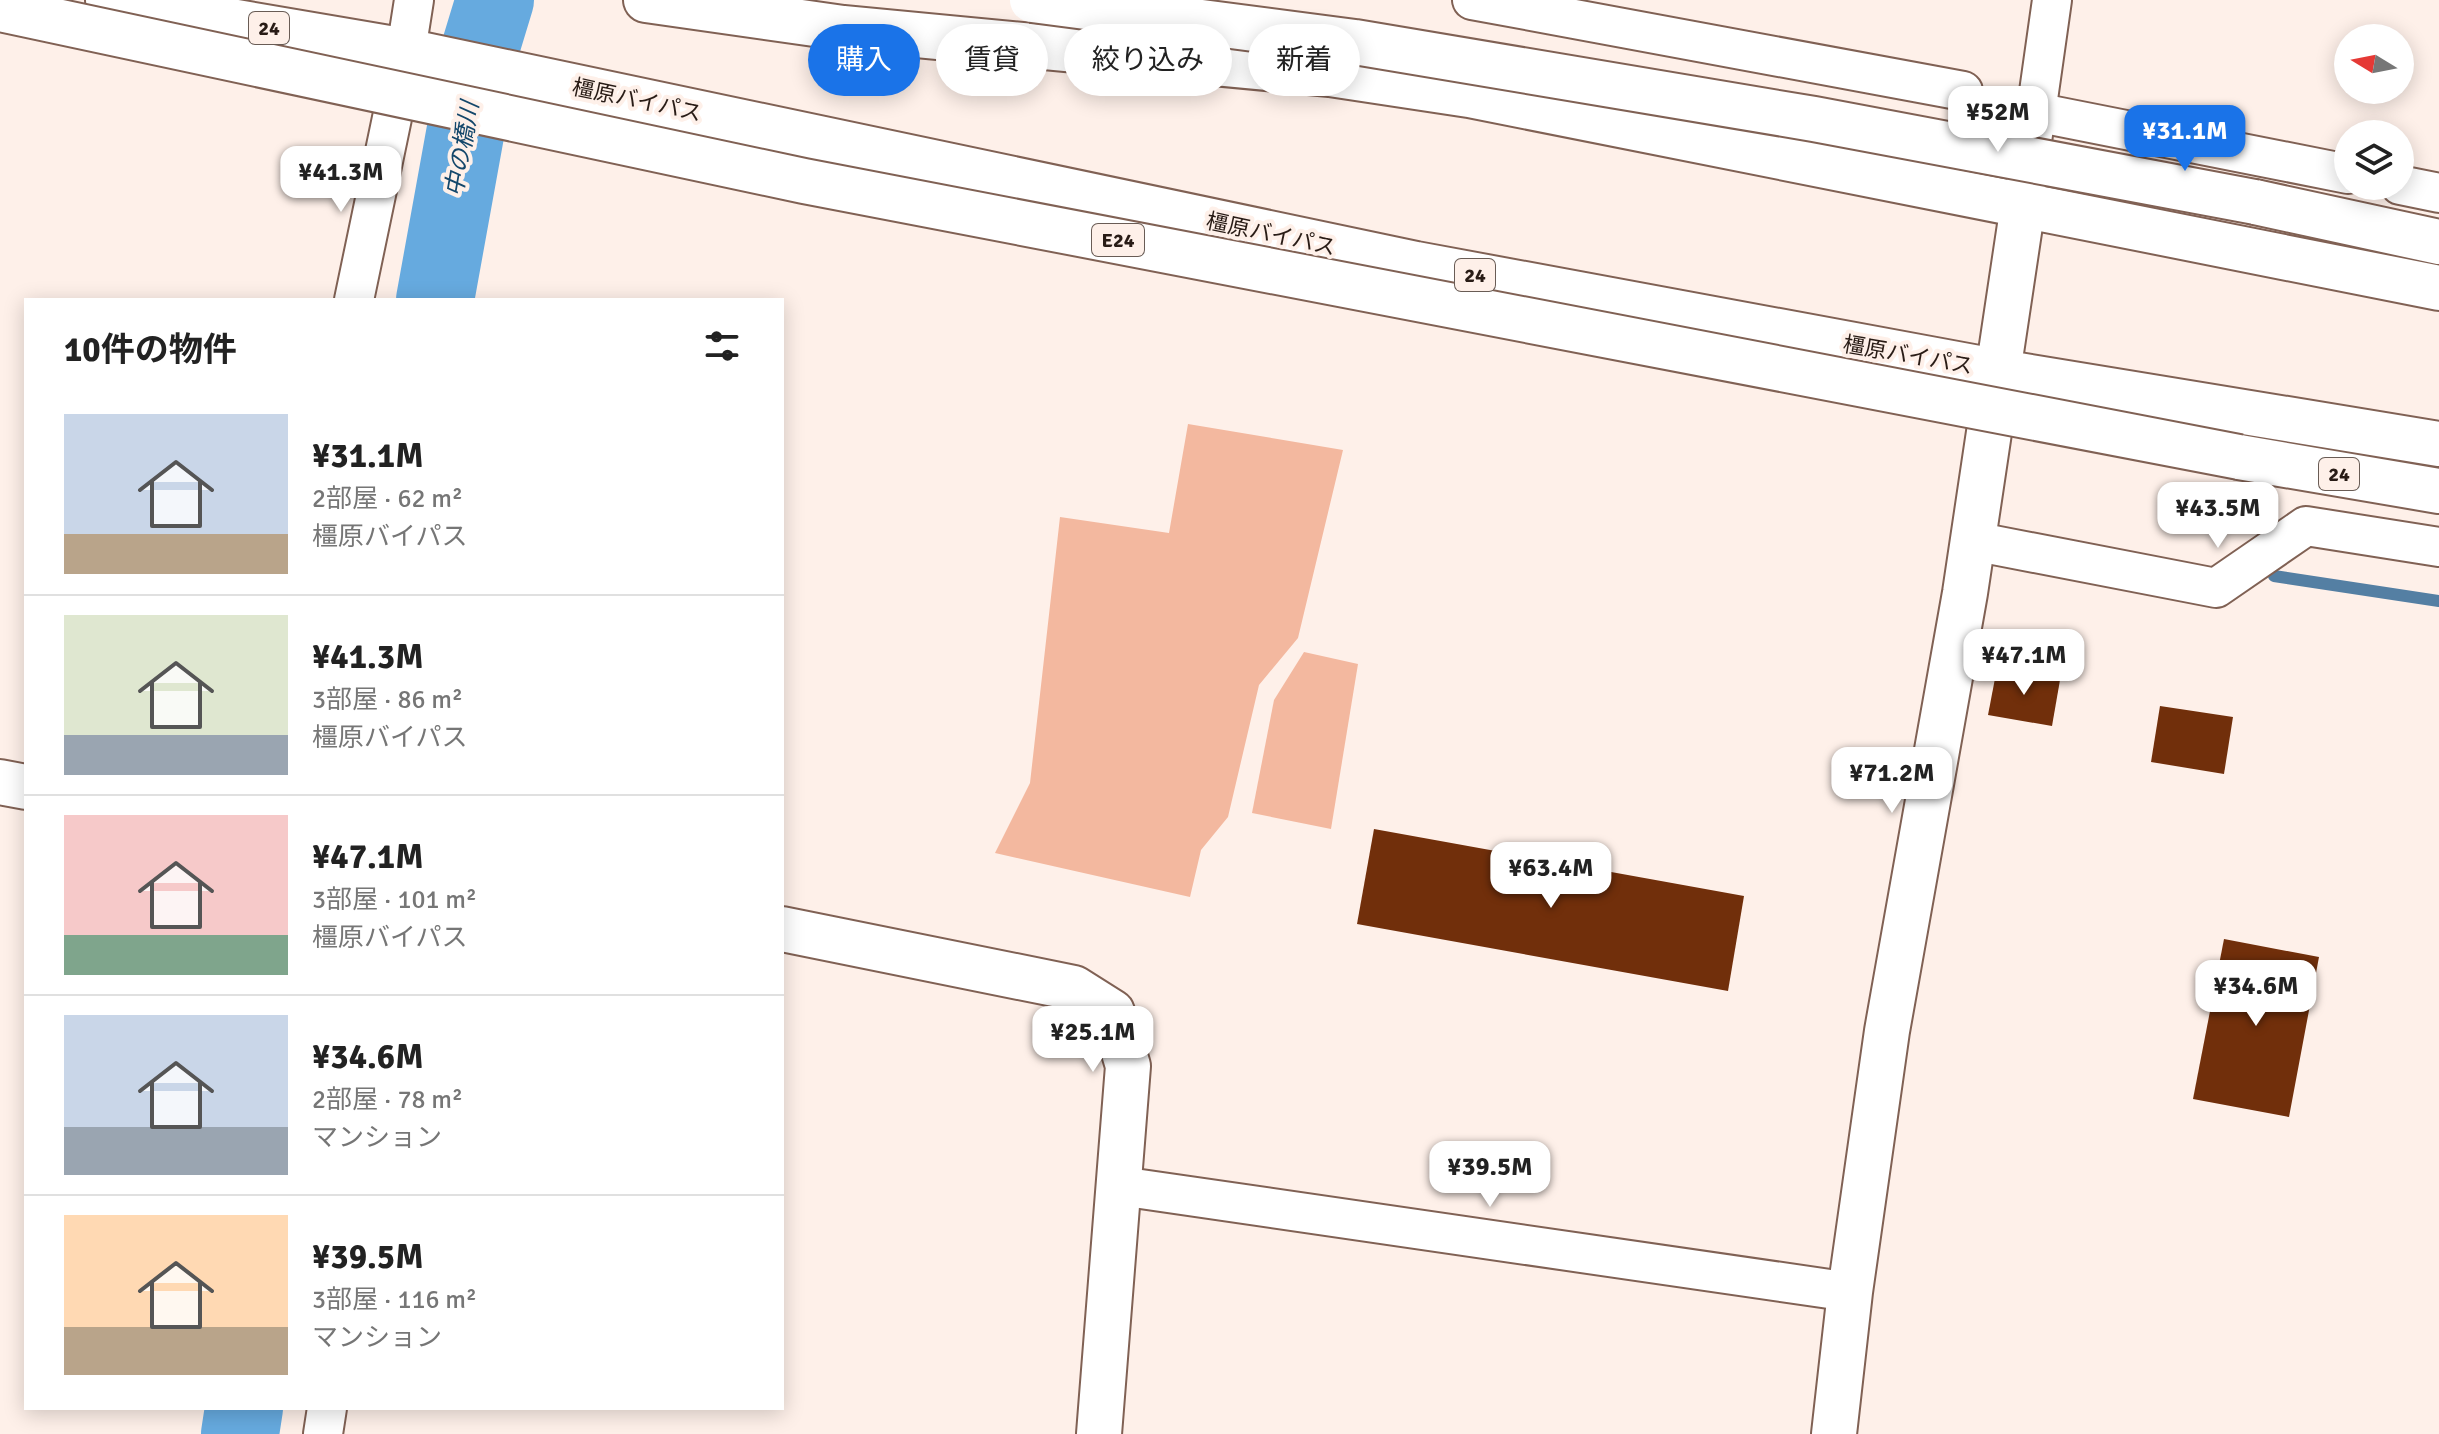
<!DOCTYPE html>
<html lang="ja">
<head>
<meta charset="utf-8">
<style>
  :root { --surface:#fff; --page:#f2f2f2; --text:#222; --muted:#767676; --line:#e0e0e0; --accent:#1a73e8 }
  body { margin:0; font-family:Signika,"Noto Sans JP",sans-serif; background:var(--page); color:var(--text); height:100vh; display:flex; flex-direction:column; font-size:30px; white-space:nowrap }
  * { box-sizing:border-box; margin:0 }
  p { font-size:26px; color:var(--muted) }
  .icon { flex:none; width:44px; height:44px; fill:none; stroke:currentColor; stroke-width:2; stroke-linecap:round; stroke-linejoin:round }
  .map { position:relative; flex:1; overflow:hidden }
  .side { position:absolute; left:24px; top:298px; width:760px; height:1112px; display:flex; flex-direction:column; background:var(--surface); border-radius:0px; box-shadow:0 4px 20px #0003 }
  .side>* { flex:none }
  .banner { position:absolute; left:808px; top:24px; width:760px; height:72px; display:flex; gap:16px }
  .needle { width:52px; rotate:280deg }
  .buttons { position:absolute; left:2334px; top:24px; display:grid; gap:16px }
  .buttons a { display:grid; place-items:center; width:80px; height:80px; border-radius:50%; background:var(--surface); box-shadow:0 4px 20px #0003; font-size:40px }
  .price { position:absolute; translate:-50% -68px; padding:0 18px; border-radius:16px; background:#fff; color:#222; font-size:26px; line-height:52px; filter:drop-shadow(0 2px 4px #0008) }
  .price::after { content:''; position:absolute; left:50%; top:48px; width:24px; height:18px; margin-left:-12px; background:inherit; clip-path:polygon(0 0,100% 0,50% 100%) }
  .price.current { background:var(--accent); color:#fff }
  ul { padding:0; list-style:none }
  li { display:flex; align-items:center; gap:24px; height:200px; padding:0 40px }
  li+li { border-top:2px solid var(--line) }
  li span { display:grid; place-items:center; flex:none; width:224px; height:160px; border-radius:0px; color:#555 }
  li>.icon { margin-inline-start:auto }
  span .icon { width:96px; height:96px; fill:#fffc; stroke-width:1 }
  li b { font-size:34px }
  h2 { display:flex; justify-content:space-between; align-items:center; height:96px; padding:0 40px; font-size:34px }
  .tag { padding:0 28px; border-radius:36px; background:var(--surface); box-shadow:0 4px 20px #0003; font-size:28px; line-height:72px }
  .tag.current { background:var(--accent); color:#fff }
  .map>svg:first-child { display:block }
  .green { fill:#f3b89f }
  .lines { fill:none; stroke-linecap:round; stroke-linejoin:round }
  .stream { stroke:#547fa3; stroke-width:12 }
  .river { stroke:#66aadf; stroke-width:78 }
  .building { fill:#712f0b }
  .street-casing { stroke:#806154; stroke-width:42 }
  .secondary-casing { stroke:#806154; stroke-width:48 }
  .highway-casing { stroke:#806154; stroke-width:48 }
  .street { stroke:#fff; stroke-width:38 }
  .secondary { stroke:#fff; stroke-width:44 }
  .highway { stroke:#fff; stroke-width:44 }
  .highway-bridge-casing { stroke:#806154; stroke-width:48; stroke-linecap:butt }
  .highway-bridge { stroke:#fff; stroke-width:44 }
  .labels { text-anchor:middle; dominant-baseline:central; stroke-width:8; stroke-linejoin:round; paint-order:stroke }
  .shield { fill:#fef0e9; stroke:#695c55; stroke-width:2 }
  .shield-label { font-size:20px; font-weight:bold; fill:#291c16 }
  .street-label { font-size:22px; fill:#291c16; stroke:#fef0e9 }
  .water-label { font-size:24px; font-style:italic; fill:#14476b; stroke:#fef0e9 }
</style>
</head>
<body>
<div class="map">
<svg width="2439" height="1434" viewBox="0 0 2439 1434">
  <rect width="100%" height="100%" fill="#fef0e9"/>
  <!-- green -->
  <g class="green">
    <path d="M1188,424l155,26 -45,188 -39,47 -31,132 -27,33 -11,47 -195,-44 35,-70 30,-266 109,16z"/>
    <path d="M1304,652l54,12 -27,165 -79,-16 22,-113z"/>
  </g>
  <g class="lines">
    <!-- stream -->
    <path class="stream" d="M2274,576l165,25"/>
    <!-- river -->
    <g class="river">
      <path d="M435,300l46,-254 14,-46"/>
      <path d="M240,1434l4,-26"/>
    </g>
  </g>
  <!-- building -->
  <g class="building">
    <path d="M1997,668l63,12 -8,46 -64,-11z"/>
    <path d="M2160,706l73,11 -9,57 -73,-12z"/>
    <path d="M1374,829l370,67 -16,95 -371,-67z"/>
    <path d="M2224,939l95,18 -30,160 -96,-18z"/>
  </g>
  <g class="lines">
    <defs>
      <g id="street">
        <path d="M1472,0l491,91"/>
        <path d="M2035,112l313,62"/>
        <path d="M2400,185l39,8"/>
        <path d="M2023,205l29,-205"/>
        <path d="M354,300l52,-249 8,-51"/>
        <path d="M1973,541l243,47 90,-62 133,21"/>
        <path d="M1120,1186l730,106"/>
        <path d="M323,1434l4,-26"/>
      </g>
      <g id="secondary">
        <path d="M0,782l26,5"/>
        <path d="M782,929l292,59 38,24 16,54 -29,368"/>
        <path d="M1834,1434l16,-142 37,-261 78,-438 58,-388"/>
      </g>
      <g id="highway">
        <path d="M108,0l298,51 1010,213 584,108 439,72"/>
        <path d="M646,0l197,28 487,46 139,21 970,193"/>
        <path d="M2255,202l184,40"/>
        <path d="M2239,457l200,34"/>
      </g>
    </defs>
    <!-- street casing -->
    <use href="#street" class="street-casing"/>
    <!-- secondary casing -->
    <use href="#secondary" class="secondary-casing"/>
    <!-- highway casing -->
    <use href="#highway" class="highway-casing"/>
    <!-- street -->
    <use href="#street" class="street"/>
    <!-- secondary -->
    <use href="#secondary" class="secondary"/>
    <!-- highway -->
    <use href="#highway" class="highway"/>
    <defs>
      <g id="highway-bridge">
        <path d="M1032,0l323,42 459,77 441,83"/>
        <path d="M0,9l804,172 1435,276"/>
      </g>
    </defs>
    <!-- highway-bridge casing -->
    <use href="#highway-bridge" class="highway-bridge-casing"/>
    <!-- highway-bridge -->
    <use href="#highway-bridge" class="highway-bridge"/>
  </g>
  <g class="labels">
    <!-- shield labels -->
    <g class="shield">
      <rect x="249" y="12" width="40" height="32" rx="6"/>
      <rect x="1092" y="224" width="52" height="32" rx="6"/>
      <rect x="1455" y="259" width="40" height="32" rx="6"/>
      <rect x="2319" y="458" width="40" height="32" rx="6"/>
    </g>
    <g class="shield-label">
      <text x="269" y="28">24</text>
      <text x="1118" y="240">E24</text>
      <text x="1475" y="275">24</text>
      <text x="2339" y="474">24</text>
    </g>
    <!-- street labels -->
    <g class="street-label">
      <text transform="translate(637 100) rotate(12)">橿原バイパス</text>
      <text transform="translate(1271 234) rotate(12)">橿原バイパス</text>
      <text transform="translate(1908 355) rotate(10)">橿原バイパス</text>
    </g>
    <!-- water labels -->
    <g class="water-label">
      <text transform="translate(462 149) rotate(-80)">中の橋川</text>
    </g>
  </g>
</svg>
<div class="buttons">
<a><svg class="needle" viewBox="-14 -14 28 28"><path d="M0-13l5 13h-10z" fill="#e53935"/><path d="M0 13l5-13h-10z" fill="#767676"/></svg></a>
<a><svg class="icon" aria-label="layers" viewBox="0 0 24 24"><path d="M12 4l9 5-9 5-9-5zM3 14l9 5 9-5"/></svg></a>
</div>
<b class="price" style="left:1998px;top:154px">¥52M</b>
<b class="price current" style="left:2185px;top:173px">¥31.1M</b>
<b class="price" style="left:341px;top:214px">¥41.3M</b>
<b class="price" style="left:2218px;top:550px">¥43.5M</b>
<b class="price" style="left:2024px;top:697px">¥47.1M</b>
<b class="price" style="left:1892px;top:815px">¥71.2M</b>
<b class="price" style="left:1551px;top:910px">¥63.4M</b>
<b class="price" style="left:2256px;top:1028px">¥34.6M</b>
<b class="price" style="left:1093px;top:1074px">¥25.1M</b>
<b class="price" style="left:1490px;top:1209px">¥39.5M</b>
<div class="banner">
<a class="tag current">購入</a>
<a class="tag">賃貸</a>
<a class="tag">絞り込み</a>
<a class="tag">新着</a>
</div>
<section class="side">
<h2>10件の物件<svg class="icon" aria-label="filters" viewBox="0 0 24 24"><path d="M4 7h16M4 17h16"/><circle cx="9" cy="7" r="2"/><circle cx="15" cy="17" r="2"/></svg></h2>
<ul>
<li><span style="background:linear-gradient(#c9d6e8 75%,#b9a48a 0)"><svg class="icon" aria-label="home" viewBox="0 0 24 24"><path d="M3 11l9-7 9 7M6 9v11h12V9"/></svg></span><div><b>¥31.1M</b><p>2部屋 · 62 m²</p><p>橿原バイパス</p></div></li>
<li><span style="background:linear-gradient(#dfe7d0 75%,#9aa5b1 0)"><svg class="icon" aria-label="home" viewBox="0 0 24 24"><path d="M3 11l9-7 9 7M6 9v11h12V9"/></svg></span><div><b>¥41.3M</b><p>3部屋 · 86 m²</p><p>橿原バイパス</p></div></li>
<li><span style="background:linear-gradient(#f6c9c9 75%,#7fa58c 0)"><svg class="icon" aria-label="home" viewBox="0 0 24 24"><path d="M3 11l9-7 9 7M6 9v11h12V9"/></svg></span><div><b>¥47.1M</b><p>3部屋 · 101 m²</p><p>橿原バイパス</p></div></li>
<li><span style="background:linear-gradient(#c9d6e8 70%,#9aa5b1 0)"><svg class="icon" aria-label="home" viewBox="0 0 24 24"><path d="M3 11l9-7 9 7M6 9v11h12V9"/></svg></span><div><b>¥34.6M</b><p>2部屋 · 78 m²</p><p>マンション</p></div></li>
<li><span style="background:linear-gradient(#ffd9b3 70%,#b9a48a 0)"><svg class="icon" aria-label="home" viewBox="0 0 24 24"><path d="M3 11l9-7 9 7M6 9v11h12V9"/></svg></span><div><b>¥39.5M</b><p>3部屋 · 116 m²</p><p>マンション</p></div></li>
</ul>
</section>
</div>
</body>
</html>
